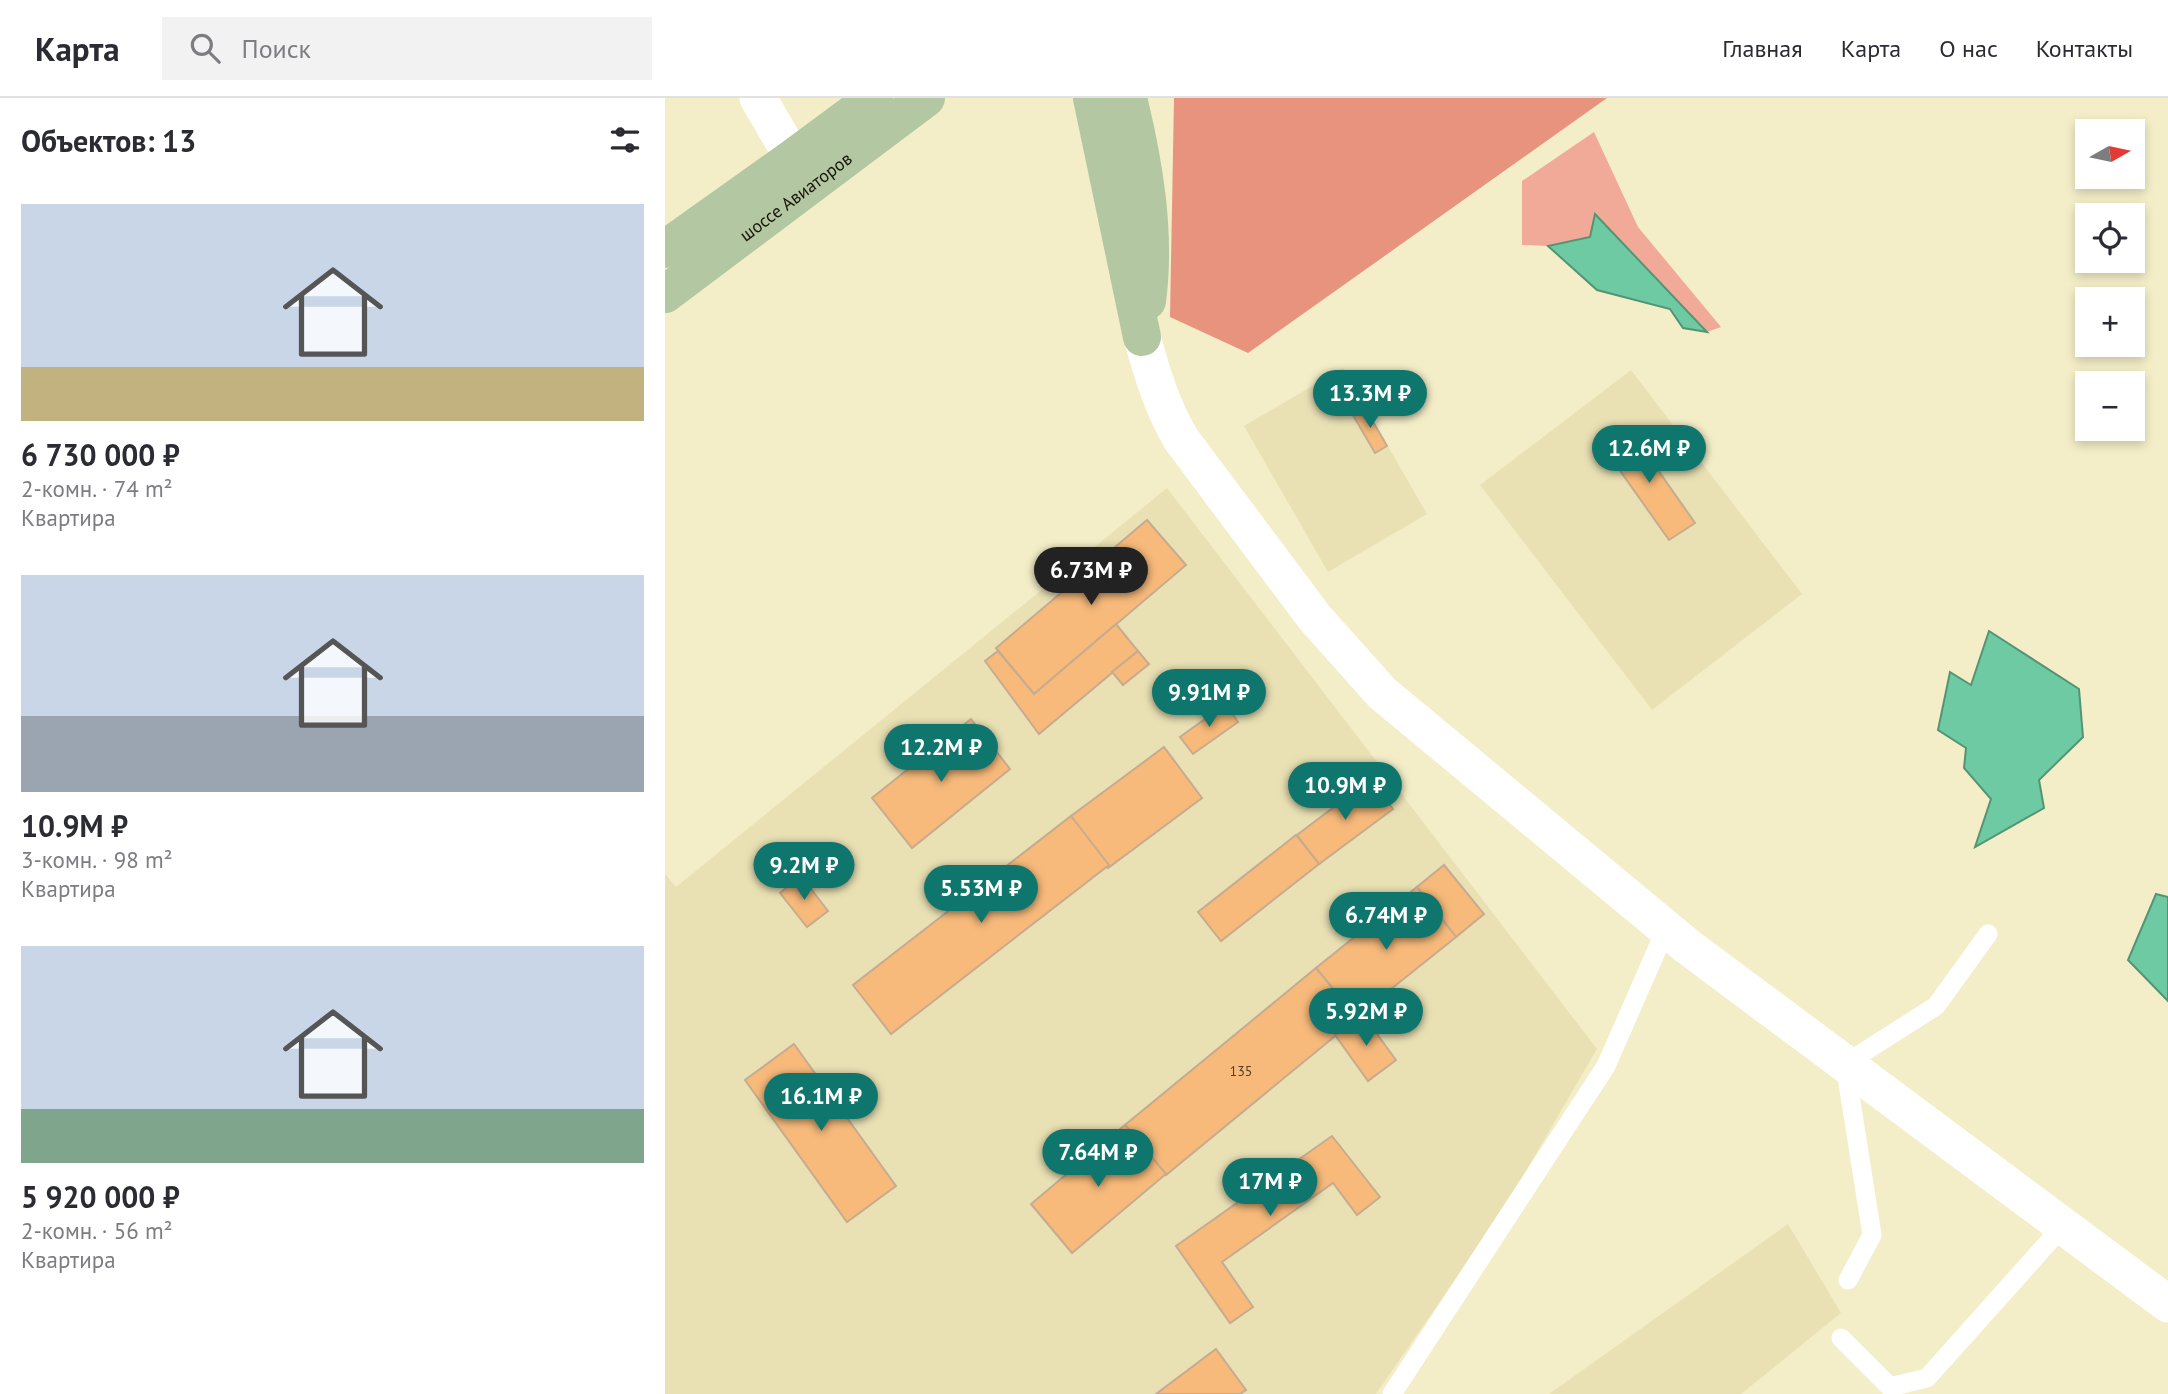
<!DOCTYPE html>
<html lang="ru">
<head>
<meta charset="utf-8">
<style>
  :root { --surface:#fff; --page:#f2f2f3; --text:#2b2b33; --muted:#7c7c81; --line:#e1e1e2; --accent:#0f766e }
  body { margin:0; font-family:"PT Sans",sans-serif; background:var(--page); color:var(--text); height:100vh; display:flex; flex-direction:column; font-size:26px; white-space:nowrap }
  * { box-sizing:border-box; margin:0 }
  p { font-size:23px; color:var(--muted) }
  .icon { flex:none; width:38px; height:38px; fill:none; stroke:currentColor; stroke-width:2; stroke-linecap:round; stroke-linejoin:round }
  .map { position:relative; flex:1; overflow:hidden }
  .panel { display:flex; flex-direction:column; background:var(--surface); width:665px }
  .panel>* { flex:none }
  .needle { width:46px; rotate:81deg }
  .tools { position:absolute; left:1410px; top:21px; display:grid; gap:14px }
  .tools a { display:grid; place-items:center; width:70px; height:70px; border-radius:0px; background:var(--surface); box-shadow:0 4px 10px #0003; font-size:35px }
  .price { position:absolute; translate:-50% -60px; padding:0 16px; border-radius:24px; background:var(--accent); color:#fff; font-size:23px; line-height:46px; filter:drop-shadow(0 2px 4px #0008) }
  .price::after { content:''; position:absolute; left:50%; top:42px; width:21px; height:16px; margin-left:-10px; background:inherit; clip-path:polygon(0 0,100% 0,50% 100%) }
  .price.current { background:#222; color:#fff }
  ul { padding:0; list-style:none }
  li { display:grid; align-content:center; gap:14px; height:371px; padding:0 21px }
  li span { display:grid; place-items:center; height:217px; border-radius:0px; color:#555 }
  li>.icon { margin-inline-start:auto }
  span .icon { width:126px; height:126px; fill:#fffc; stroke-width:1 }
  li b { font-size:30px }
  h2 { display:flex; justify-content:space-between; align-items:center; height:84px; padding:0 21px; font-size:30px }
  header { display:flex; align-items:center; gap:42px; box-sizing:border-box; height:98px; padding:0 35px; background:var(--surface); border-bottom:2px solid var(--line) }
  header strong { font-size:33px }
  nav { display:flex; gap:38px; margin-inline-start:auto; font-size:24px }
  .search { width:490px; height:63px; background:var(--page); display:flex; align-items:center; gap:18px; box-sizing:border-box; padding:0 24px; border-radius:0px; color:var(--muted); font-size:26px }
  main { display:flex; flex:1; min-height:0 }
  .map>svg:first-child { display:block }
  .built { fill:#e9e1b4 }
  .green { fill:#f1aa98 }
  .forest { fill:#e7937e }
  .water { fill:#6ecaa2; stroke:#549474; stroke-width:2 }
  .building { fill:#f7ba7b; stroke:#c7ab90; stroke-width:2 }
  .lines { fill:none; stroke-linecap:round; stroke-linejoin:round }
  .service { stroke:#fff; stroke-width:19 }
  .minor { stroke:#fff; stroke-width:37 }
  .primary { stroke:#b4c7a3; stroke-width:38 }
  .labels { text-anchor:middle; dominant-baseline:central; stroke-width:6; stroke-linejoin:round; paint-order:stroke }
  .number-label { font-size:14px; fill:#503f25 }
  .street-label { font-size:18px; fill:#181608; stroke:#fefbe4 }
</style>
</head>
<body>
<header>
<strong>Карта</strong>
<div class="search"><svg class="icon" aria-label="search" viewBox="0 0 24 24"><circle cx="10" cy="10" r="6"/><path d="M15 15l6 6"/></svg>Поиск</div>
<nav><a>Главная</a><a>Карта</a><a>О нас</a><a>Контакты</a></nav>
</header>
<main>
<section class="panel">
<h2>Объектов: 13<svg class="icon" aria-label="filters" viewBox="0 0 24 24"><path d="M4 7h16M4 17h16"/><circle cx="9" cy="7" r="2"/><circle cx="15" cy="17" r="2"/></svg></h2>
<ul>
<li><span style="background:linear-gradient(#c9d6e8 75%,#c2b280 0)"><svg class="icon" aria-label="home" viewBox="0 0 24 24"><path d="M3 11l9-7 9 7M6 9v11h12V9"/></svg></span><div><b>6 730 000 ₽</b><p>2-комн. · 74 m²</p><p>Квартира</p></div></li>
<li><span style="background:linear-gradient(#c9d6e8 65%,#9aa5b1 0)"><svg class="icon" aria-label="home" viewBox="0 0 24 24"><path d="M3 11l9-7 9 7M6 9v11h12V9"/></svg></span><div><b>10.9M ₽</b><p>3-комн. · 98 m²</p><p>Квартира</p></div></li>
<li><span style="background:linear-gradient(#c9d6e8 75%,#7fa58c 0)"><svg class="icon" aria-label="home" viewBox="0 0 24 24"><path d="M3 11l9-7 9 7M6 9v11h12V9"/></svg></span><div><b>5 920 000 ₽</b><p>2-комн. · 56 m²</p><p>Квартира</p></div></li>
</ul>
</section>
<div class="map">
<svg width="1503" height="1296" viewBox="0 0 1503 1296">
  <rect width="100%" height="100%" fill="#f4eec8"/>
  <!-- built -->
  <g class="built">
    <path d="M678,270l84,146 -99,58 -84,-146z"/>
    <path d="M966,272l171,224 -150,116 -172,-225z"/>
    <path d="M502,390l430,561 -92,158 -129,187h-711v-520l11,13z"/>
    <path d="M1123,1126l53,89 -100,81h-192z"/>
  </g>
  <!-- green -->
  <path class="green" d="M929,34l44,95 83,100 -14,5 -111,-118 -6,23 -42,9 -26,-1v-64z"/>
  <!-- forest -->
  <path class="forest" d="M509,0h433l-359,255 -78,-36z"/>
  <!-- water -->
  <g class="water">
    <path d="M930,116l112,118 -24,-4 -13,-19 -73,-19 -49,-44 42,-9z"/>
    <path d="M1324,533l90,58 4,48 -44,43 5,28 -69,39 16,-48 -27,-31 2,-20 -28,-18 12,-58 21,13z"/>
    <path d="M1491,796l12,3v104l-40,-41z"/>
  </g>
  <!-- building -->
  <g class="building">
    <path d="M700,310l22,38 -12,7 -22,-38z"/>
    <path d="M965,332l65,93 -26,17 -65,-92z"/>
    <path d="M482,422l39,45 -152,129 -38,-46z"/>
    <path d="M451,526l22,27 -99,83 -54,-73 13,-10 36,43z"/>
    <path d="M473,553l11,13 -26,21 -11,-13z"/>
    <path d="M561,606l12,18 -45,32 -13,-17z"/>
    <path d="M306,621l39,50 -98,79 -40,-50z"/>
    <path d="M499,649l38,51 -94,70 -37,-52z"/>
    <path d="M706,681l22,30 -74,55 -22,-29z"/>
    <path d="M406,718l38,49 -218,169 -38,-49z"/>
    <path d="M631,737l23,29 -98,77 -23,-29z"/>
    <path d="M779,767l40,49 -28,23 -39,-50z"/>
    <path d="M136,778l27,35 -21,16 -27,-34z"/>
    <path d="M752,789l39,50 -100,80 -40,-49z"/>
    <path d="M651,870l41,50 -191,157 -41,-50z"/>
    <path d="M698,917l33,45 -28,21 -33,-46z"/>
    <path d="M129,946l102,142 -49,36 -102,-142z"/>
    <path d="M460,1027l41,49 -94,79 -41,-49z"/>
    <path d="M667,1038l48,61 -23,18 -24,-32 -111,79 31,45 -23,16 -54,-77z"/>
    <path d="M551,1251l30,41 -6,4h-84z"/>
  </g>
  <g class="lines">
    <!-- service -->
    <g class="service">
      <path d="M1183,1182l24,-45 -27,-171 91,-58 52,-72"/>
      <path d="M1176,1240l49,49 37,-9 136,-152"/>
      <path d="M727,1296l214,-328 60,-137"/>
    </g>
    <!-- minor -->
    <g class="minor">
      <path d="M93,0l35,60"/>
      <path d="M477,239c10,36 20,70 39,102l134,179 67,75 305,253 481,358"/>
    </g>
    <!-- primary -->
    <g class="primary">
      <path d="M427,0l50,239"/>
      <path d="M463,0c16,65 28,136 19,203"/>
      <path d="M0,151l128,-91 81,-60"/>
      <path id="s1" d="M0,196l261,-196"/>
    </g>
  </g>
  <g class="labels">
    <!-- number labels -->
    <g class="number-label">
      <text x="576" y="973">135</text>
    </g>
    <!-- street labels -->
    <g class="street-label">
      <text stroke="none"><textPath href="#s1" startOffset="163">шоссе Авиаторов</textPath></text>
    </g>
  </g>
</svg>
<div class="tools">
<a><svg class="needle" viewBox="-14 -14 28 28"><path d="M0-13l5 13h-10z" fill="#e53935"/><path d="M0 13l5-13h-10z" fill="#7c7c81"/></svg></a>
<a><svg class="icon" aria-label="locate" viewBox="0 0 24 24"><circle cx="12" cy="12" r="6"/><path d="M12 2v4M12 18v4M2 12h4M18 12h4"/></svg></a>
<a>+</a>
<a>−</a>
</div>
<b class="price" style="left:705px;top:332px">13.3M ₽</b>
<b class="price" style="left:984px;top:387px">12.6M ₽</b>
<b class="price current" style="left:426px;top:509px">6.73M ₽</b>
<b class="price" style="left:544px;top:631px">9.91M ₽</b>
<b class="price" style="left:276px;top:686px">12.2M ₽</b>
<b class="price" style="left:680px;top:724px">10.9M ₽</b>
<b class="price" style="left:139px;top:804px">9.2M ₽</b>
<b class="price" style="left:316px;top:827px">5.53M ₽</b>
<b class="price" style="left:721px;top:854px">6.74M ₽</b>
<b class="price" style="left:701px;top:950px">5.92M ₽</b>
<b class="price" style="left:156px;top:1035px">16.1M ₽</b>
<b class="price" style="left:433px;top:1091px">7.64M ₽</b>
<b class="price" style="left:605px;top:1120px">17M ₽</b>
</div>
</main>
</body>
</html>
